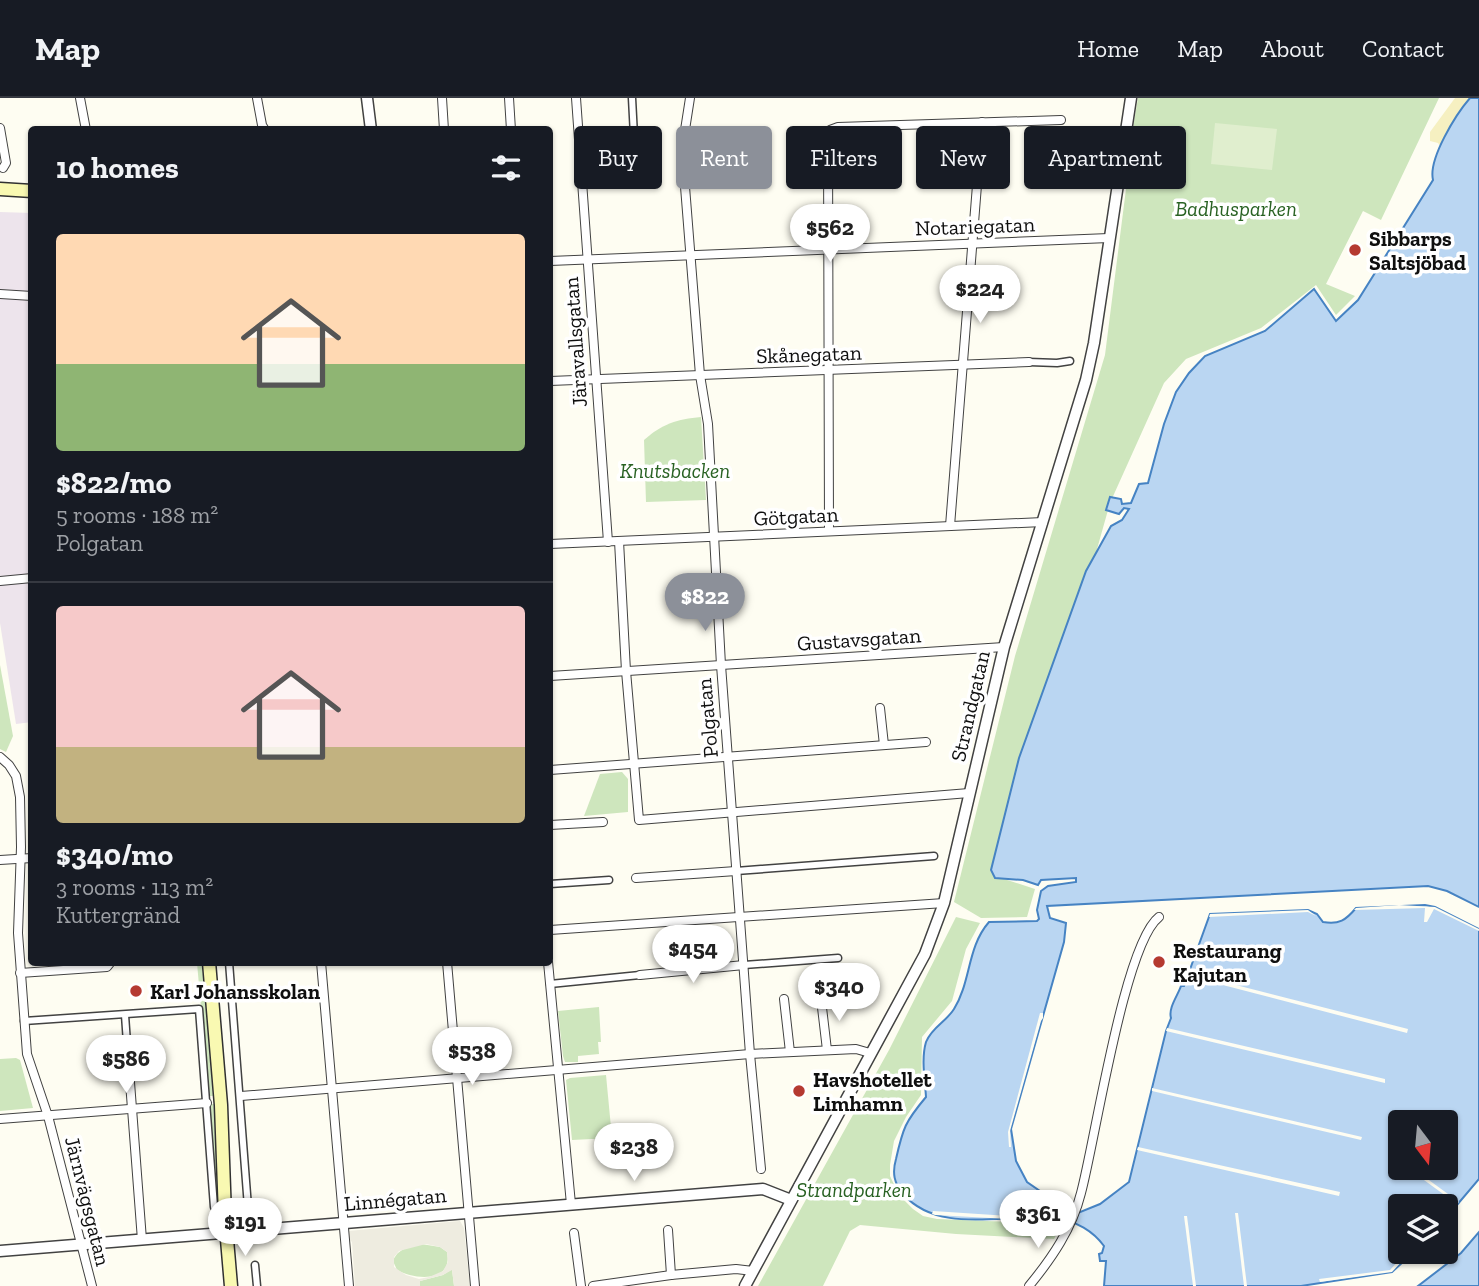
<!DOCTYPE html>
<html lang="en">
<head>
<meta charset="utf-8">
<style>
  :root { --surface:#171b24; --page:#242831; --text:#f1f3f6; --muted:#9ea1a6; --line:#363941; --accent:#8c9099 }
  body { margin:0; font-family:"Zilla Slab",serif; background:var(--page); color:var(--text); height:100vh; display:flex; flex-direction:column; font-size:26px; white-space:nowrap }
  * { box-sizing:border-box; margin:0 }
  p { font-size:23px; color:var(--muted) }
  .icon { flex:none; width:38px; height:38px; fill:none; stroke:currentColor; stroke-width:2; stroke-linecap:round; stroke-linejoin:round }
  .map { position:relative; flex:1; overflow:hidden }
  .sheet { position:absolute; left:28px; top:28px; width:525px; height:840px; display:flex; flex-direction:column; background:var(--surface); border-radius:7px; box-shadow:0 2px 5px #0004 }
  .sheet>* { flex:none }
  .top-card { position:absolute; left:574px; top:28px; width:665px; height:63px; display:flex; gap:14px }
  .needle { width:46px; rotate:164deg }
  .buttons { position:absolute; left:1388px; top:1012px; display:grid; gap:14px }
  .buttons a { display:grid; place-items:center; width:70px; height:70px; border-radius:7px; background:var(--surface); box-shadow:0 2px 5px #0004; font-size:35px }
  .price { position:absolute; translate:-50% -60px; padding:0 16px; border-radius:24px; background:#fff; color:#222; font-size:23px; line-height:46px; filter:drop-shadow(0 2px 4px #0008) }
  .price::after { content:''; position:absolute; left:50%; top:42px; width:21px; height:16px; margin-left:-10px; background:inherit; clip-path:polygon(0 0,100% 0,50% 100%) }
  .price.on { background:var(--accent); color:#fff }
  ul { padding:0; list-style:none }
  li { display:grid; align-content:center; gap:14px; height:371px; padding:0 28px }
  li+li { border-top:2px solid var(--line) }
  li span { display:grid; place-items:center; height:217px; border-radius:7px; color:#555 }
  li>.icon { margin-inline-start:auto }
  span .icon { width:126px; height:126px; fill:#fffc; stroke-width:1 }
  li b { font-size:30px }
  h2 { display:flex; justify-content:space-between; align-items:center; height:84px; padding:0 28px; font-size:30px }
  .pill { padding:0 24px; border-radius:7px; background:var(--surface); box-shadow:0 2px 5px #0004; font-size:24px; line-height:63px }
  .pill.on { background:var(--accent); color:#fff }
  header { display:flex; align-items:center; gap:42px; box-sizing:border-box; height:98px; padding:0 35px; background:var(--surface); border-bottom:2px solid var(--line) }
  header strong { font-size:33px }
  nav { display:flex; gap:38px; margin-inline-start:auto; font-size:24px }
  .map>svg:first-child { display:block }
  .industrial { fill:#ede4ec }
  .green { fill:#cee6bd }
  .sand { fill:#f6f0c1 }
  .pitch { fill:#e0eece }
  .plaza { fill:#eeece0; fill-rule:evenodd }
  .water { fill:#bad6f2; stroke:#4683c3; stroke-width:2; fill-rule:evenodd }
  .pier { fill:#fefdf2 }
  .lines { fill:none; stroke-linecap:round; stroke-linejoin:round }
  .pedestrian-casing { stroke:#424242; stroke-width:9 }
  .minor-casing { stroke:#424242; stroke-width:10 }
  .tertiary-casing { stroke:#424242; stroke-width:13 }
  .secondary-casing { stroke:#313131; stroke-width:15 }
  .pedestrian { stroke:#fff; stroke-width:6 }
  .minor { stroke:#fff; stroke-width:8 }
  .tertiary { stroke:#fff; stroke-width:10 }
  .secondary { stroke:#f9f9b2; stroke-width:12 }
  .poi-dot { fill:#b53a31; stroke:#fff; stroke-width:2.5 }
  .labels { text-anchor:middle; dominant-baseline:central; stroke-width:7; stroke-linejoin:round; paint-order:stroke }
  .park-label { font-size:21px; font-style:italic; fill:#296223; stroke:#fff }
  .street-label { font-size:21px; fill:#0f0f0f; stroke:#fff }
  .poi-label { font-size:21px; font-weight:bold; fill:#0f0f0f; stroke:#fff; text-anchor:start }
</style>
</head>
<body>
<header>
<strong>Map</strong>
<nav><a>Home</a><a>Map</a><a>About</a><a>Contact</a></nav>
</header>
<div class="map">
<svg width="1479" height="1188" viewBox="0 0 1479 1188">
  <rect width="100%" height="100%" fill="#fefdf2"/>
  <!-- industrial -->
  <path class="industrial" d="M0,114l32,1v509l-16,2 -16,-101z"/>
  <!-- green -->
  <g class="green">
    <path d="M1138,0h301l-58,122 -18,-9 -37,73 29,12 -19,19 -20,-30 -55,43 -75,31 -22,24 -54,120 -106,376 31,10 -8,28 -46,1 -27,-16 61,-246 90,-301 21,-166 -1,-14z"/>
    <path d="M701,319l5,83 -60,2 -2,-62c18,-16 33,-21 57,-23z"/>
    <path d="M707,483l2,15 -40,3 -1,-15z"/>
    <path d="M0,567l13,71 -7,16 -6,-3z"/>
    <path d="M622,674l6,7v33l-44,4 16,-42z"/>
    <path d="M956,819l24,6 -14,26 -14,52 -30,36 -1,58 -15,22 -12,24 -4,24v11l9,19 14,14 10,7 14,3 125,5 -8,15 -98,-5 -96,-9 -10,6 -27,55h-65l131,-236z"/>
    <path d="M197,865h5l11,133h-4z"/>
    <path d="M599,909l2,35h-3l1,12 -21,2v6h-13l-2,-6 -5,-45z"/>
    <path d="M16,960l4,2 13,48 -33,3v-52z"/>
    <path d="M606,977l6,63 -40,2 -6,-60 4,-2z"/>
    <path d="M209,1006h5l4,112 -4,-5 2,-1z"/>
    <path d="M421,1146l19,3 7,5c6,31 -32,28 -50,18l-4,-9c4,-12 17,-15 28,-17z"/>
    <path d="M452,1171l2,17h-34v-5l23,-6z"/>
  </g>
  <!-- sand -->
  <path class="sand" d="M1455,0h15l-27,42 -2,7 -3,-4 -8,-2v-9z"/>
  <!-- pitch -->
  <path class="pitch" d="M1215,25l62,6 -5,41 -61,-6z"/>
  <!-- plaza -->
  <path class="plaza" d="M460,1123l4,7 6,58h-16l-2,-16 -9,5 -23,6v5h-65l-3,-44 -4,-4v-7zM426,1146l14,3 7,5 1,10 -5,9 -14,6 -10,2 -13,-4 -12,-8v-10l5,-6z"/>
  <!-- water -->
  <g class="water">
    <path d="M1470,0h9v809l-32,-16 -19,-5 -381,20 3,12 16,5 -2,19 -53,187 5,32 11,21 29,20 22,11 22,-9 29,-22 37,-151 5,-13c-3,-10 7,-23 10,-32h3l26,-72 98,-4 9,4 6,8c16,3 23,-2 33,-14l69,-3 10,2 44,22v250l-33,39v-12h-46v45h15l-23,21 -91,14h-197l2,-25h-6l-1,-7 3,-1 2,-7c-11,-15 -28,-25 -46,-27 -49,-8 -117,18 -155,-25 -9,-11 -11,-21 -7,-35 7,-31 9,-37 30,-62 -1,-17 -5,-38 0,-55 6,-15 20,-20 28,-33 17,-27 13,-62 35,-87l48,-1 2,-2 -2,-9 4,-19 7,-5 28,-4v-4l-35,2 -3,5 -15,-5 -28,-2 -4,-8 28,-112 67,-187 25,-45 11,-6 7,-11 -5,-1 -5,6 -13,-4 4,-13 11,2 1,5 9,-1 8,-19 9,-1 16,-59 12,-32 13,-19 16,-17 60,-25 49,-42 22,32 22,-21 75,-120c-5,-21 23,-66 37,-82zM1400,1024h46v45h-46z"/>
    <path d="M1479,1134v54h-61l43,-33z"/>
  </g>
  <!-- pier -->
  <g class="pier">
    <path d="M1399,807l36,2 44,22v2l-45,-22 -7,13h-3l1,-14 -71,2 2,-2z"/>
    <path d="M1308,812l8,6 -8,-4 -99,5 1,-3z"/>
    <path d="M1189,875l219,56 -1,4 -219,-57z"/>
    <path d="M1040,915h3v5l-2,3 -31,110 1,16h-2l-1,-15z"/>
    <path d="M1167,930l218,51v4l-219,-52z"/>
    <path d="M1152,990l210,49 -1,3 -209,-49z"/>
    <path d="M1138,1049l202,45 -1,4 -202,-46z"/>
    <path d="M1406,1069h5l48,35 -2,2z"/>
    <path d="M933,1113l76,5v3l-74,-4 -3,-1z"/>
    <path d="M1235,1115h3l9,73h-3z"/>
    <path d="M1184,1118h3l9,70h-3z"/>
    <path d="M1401,1160l2,2 -11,12 -72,10 -1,-3 71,-9z"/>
  </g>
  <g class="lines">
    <defs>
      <g id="pedestrian">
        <path d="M632,0l2,38"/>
        <path d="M1029,264l28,1 13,-2"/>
        <path d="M736,773l198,-15"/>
        <path d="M550,786l59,-4"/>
        <path d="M229,864l19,245"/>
        <path d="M744,867l94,-7"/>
        <path d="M550,886l90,-9"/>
        <path d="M125,917l2,28"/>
        <path d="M24,923l175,-12 15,198"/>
        <path d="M255,1167l2,21"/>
      </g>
      <g id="minor">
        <path d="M80,0l6,32"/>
        <path d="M257,0l5,27 3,5"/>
        <path d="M442,0l2,32"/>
        <path d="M509,0l2,32"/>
        <path d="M576,0l32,444"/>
        <path d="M690,0l-8,51 18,226 8,49 13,241 29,389 11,115"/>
        <path d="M0,30l6,35 -3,5"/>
        <path d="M1119,81h36"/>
        <path d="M550,163l559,-23"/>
        <path d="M0,196l32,2"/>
        <path d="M550,283l479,-19"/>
        <path d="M950,428l32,-404"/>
        <path d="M829,433l-1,-395 2,-6 8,-3 223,-7"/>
        <path d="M619,443l7,130 13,149 330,-27"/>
        <path d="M550,446l493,-22"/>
        <path d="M0,483l32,-3"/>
        <path d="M550,578l454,-29"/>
        <path d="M880,610l4,37"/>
        <path d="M0,659l9,8 7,11 4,21 1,50 -3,86 9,121 21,62 44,170"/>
        <path d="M550,672l376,-28"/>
        <path d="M550,727l53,-3"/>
        <path d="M0,762l32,-2"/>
        <path d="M636,780l100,-7"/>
        <path d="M550,832l394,-27"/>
        <path d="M321,864l28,324"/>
        <path d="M447,864l28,324"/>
        <path d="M548,864l23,242"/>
        <path d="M20,875l87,-6 4,-5"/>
        <path d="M640,877l104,-10"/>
        <path d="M784,901l6,53"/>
        <path d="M821,901l6,51"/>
        <path d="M127,945l15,197"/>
        <path d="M241,998l509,-42 106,-5 14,4"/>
        <path d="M0,1021l207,-16"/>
        <path d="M668,1132l3,45"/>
        <path d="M574,1135l7,53"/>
        <path d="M593,1188l78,-11 65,-6 17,2"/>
        <path d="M1029,1188c23,-28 43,-57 52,-93 14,-51 43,-249 78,-276"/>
      </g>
      <g id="tertiary">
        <path d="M367,0l4,32"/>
        <path d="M0,1153l763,-62 28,11"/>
        <path d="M745,1188l180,-332 19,-51 60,-256 82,-267 8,-37 37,-245"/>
      </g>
      <g id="secondary">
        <path d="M0,91l32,2"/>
        <path d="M209,864l12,143 4,111 6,70"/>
      </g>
    </defs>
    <!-- pedestrian casing -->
    <use href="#pedestrian" class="pedestrian-casing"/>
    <!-- minor casing -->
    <use href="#minor" class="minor-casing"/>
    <!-- tertiary casing -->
    <use href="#tertiary" class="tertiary-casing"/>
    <!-- secondary casing -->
    <use href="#secondary" class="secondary-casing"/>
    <!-- pedestrian -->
    <use href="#pedestrian" class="pedestrian"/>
    <!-- minor -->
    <use href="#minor" class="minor"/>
    <!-- tertiary -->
    <use href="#tertiary" class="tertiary"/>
    <!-- secondary -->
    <use href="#secondary" class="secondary"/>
  </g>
  <!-- markers -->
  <g class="poi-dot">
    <circle cx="1355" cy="152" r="7"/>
    <circle cx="1159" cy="864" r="7"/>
    <circle cx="136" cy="893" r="7"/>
    <circle cx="799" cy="993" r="7"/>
  </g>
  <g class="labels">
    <!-- park labels -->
    <g class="park-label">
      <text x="1236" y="110">Badhusparken</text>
      <text x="675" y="372">Knutsbacken</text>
      <text x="854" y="1091">Strandparken</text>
    </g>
    <!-- street labels -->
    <g class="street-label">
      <text transform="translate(975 128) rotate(-2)">Notariegatan</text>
      <text transform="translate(575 244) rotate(-94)">Järavallsgatan</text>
      <text transform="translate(809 256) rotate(-2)">Skånegatan</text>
      <text transform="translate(796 418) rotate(-3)">Götgatan</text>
      <text transform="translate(859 541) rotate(-4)">Gustavsgatan</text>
      <text transform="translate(970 608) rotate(-77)">Strandgatan</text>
      <text transform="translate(707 620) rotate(-95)">Polgatan</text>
      <text transform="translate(395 1101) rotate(-5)">Linnégatan</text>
      <text transform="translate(88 1103) rotate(76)">Järnvägsgatan</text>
    </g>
    <!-- poi labels -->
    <g class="poi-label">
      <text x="1369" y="140">Sibbarps<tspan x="1369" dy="24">Saltsjöbad</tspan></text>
      <text x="1173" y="852">Restaurang<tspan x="1173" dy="24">Kajutan</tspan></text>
      <text x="150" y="893">Karl Johansskolan</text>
      <text x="813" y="981">Havshotellet<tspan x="813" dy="24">Limhamn</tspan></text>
    </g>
  </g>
</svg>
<div class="buttons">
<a><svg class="needle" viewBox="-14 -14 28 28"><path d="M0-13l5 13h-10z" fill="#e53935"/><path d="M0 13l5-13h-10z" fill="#9ea1a6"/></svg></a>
<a><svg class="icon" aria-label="layers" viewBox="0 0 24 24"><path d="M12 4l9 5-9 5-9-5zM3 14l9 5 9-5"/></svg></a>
</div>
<b class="price" style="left:830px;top:166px">$562</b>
<b class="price" style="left:980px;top:227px">$224</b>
<b class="price on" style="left:705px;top:535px">$822</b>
<b class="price" style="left:693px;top:887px">$454</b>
<b class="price" style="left:839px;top:925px">$340</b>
<b class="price" style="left:472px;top:989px">$538</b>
<b class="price" style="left:126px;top:997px">$586</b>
<b class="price" style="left:634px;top:1085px">$238</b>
<b class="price" style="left:1038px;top:1152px">$361</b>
<b class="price" style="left:245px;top:1160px">$191</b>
<div class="top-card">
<a class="pill">Buy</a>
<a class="pill on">Rent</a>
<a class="pill">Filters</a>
<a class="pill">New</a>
<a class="pill">Apartment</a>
</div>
<section class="sheet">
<h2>10 homes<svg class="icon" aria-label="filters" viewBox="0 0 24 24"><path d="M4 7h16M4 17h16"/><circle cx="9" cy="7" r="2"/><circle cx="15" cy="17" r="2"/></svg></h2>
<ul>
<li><span style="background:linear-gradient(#ffd9b3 60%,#8fb573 0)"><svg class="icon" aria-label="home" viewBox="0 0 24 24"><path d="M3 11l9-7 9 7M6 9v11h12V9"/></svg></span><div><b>$822/mo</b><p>5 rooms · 188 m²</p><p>Polgatan</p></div></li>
<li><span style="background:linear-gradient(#f6c9c9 65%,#c2b280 0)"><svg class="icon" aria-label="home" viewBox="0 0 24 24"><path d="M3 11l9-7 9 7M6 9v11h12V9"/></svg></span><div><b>$340/mo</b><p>3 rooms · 113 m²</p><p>Kuttergränd</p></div></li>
</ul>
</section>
</div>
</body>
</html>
